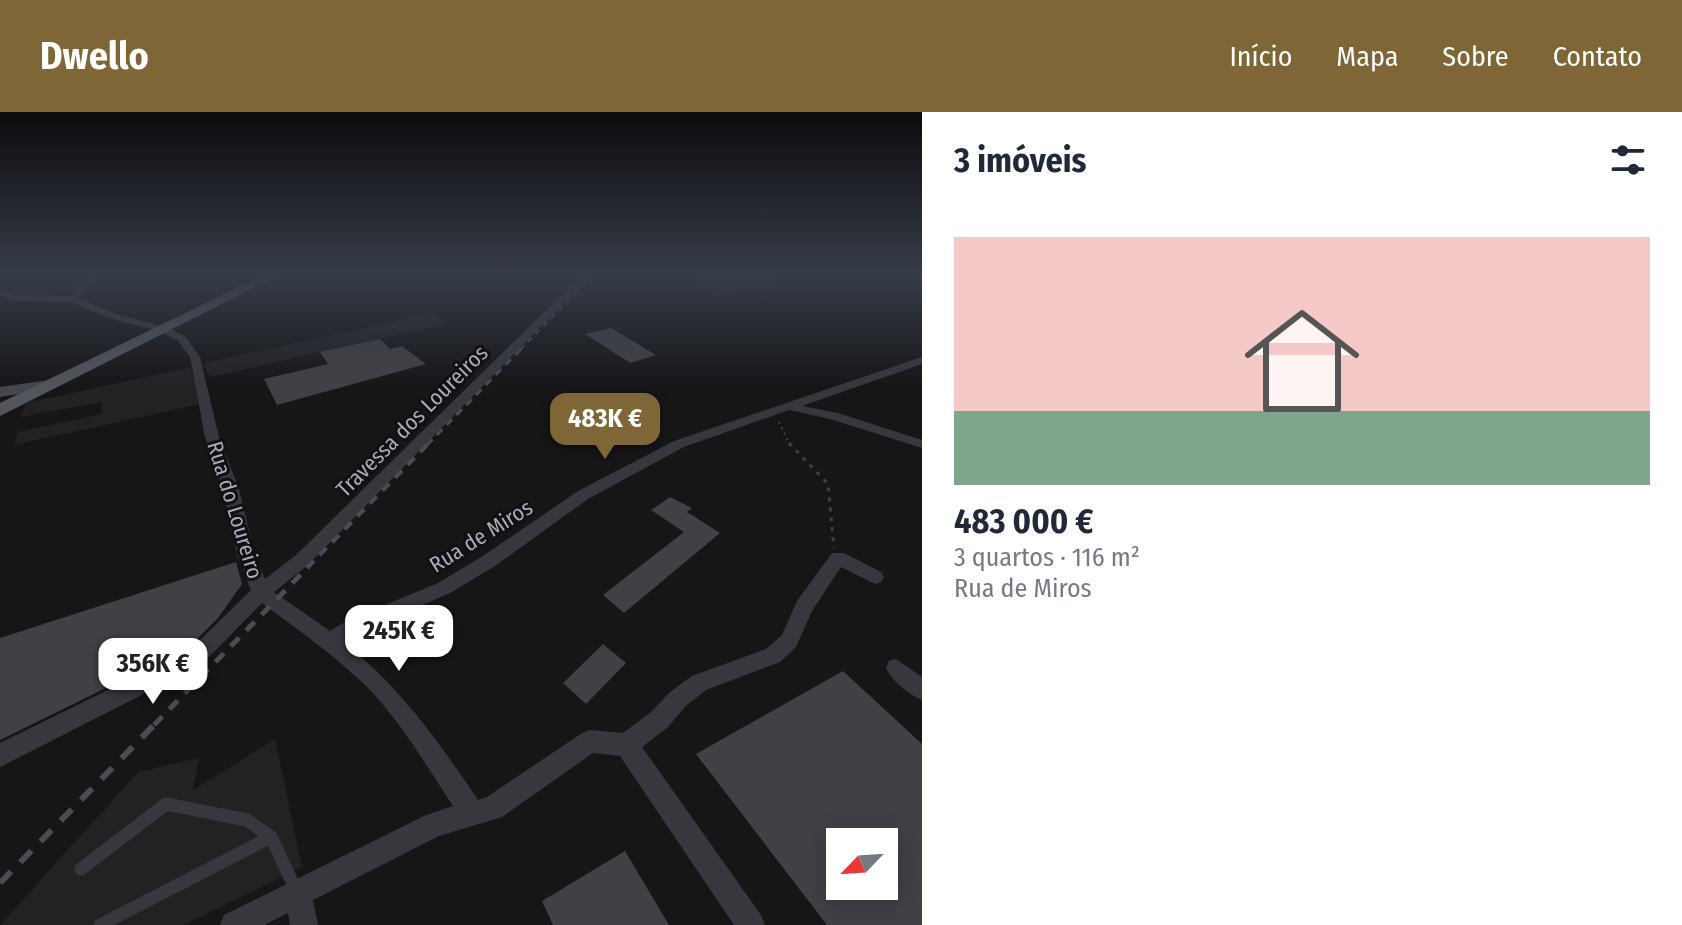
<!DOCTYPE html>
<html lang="pt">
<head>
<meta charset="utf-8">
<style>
  :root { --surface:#fff; --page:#f6f6f7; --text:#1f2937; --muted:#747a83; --line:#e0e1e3; --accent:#7e6636 }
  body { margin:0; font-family:"Fira Sans Condensed",sans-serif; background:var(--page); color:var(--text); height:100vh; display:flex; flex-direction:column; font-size:30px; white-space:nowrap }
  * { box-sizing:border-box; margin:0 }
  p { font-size:26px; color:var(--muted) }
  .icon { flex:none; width:44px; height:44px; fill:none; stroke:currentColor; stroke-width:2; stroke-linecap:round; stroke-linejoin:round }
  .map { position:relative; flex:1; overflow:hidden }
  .sheet { display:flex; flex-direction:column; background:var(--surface); width:760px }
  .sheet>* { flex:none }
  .needle { width:52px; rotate:245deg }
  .controls { position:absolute; left:826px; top:716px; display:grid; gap:16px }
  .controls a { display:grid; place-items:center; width:72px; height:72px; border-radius:0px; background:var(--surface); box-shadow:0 4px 20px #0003; font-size:40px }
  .price { position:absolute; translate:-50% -68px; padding:0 18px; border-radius:16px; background:#fff; color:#222; font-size:26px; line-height:52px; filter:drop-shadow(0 2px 4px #0008) }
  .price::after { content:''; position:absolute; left:50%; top:48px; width:24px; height:18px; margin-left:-12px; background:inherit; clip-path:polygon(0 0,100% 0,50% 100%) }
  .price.on { background:var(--accent); color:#fff }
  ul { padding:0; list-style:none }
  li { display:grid; align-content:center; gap:16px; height:424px; padding:0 32px }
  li+li { border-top:2px solid var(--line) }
  li span { display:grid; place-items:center; height:248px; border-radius:0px; color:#555 }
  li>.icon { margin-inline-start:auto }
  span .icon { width:144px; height:144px; fill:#fffc; stroke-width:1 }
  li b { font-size:34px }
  h2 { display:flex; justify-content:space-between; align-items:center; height:96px; padding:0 32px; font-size:34px }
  header { display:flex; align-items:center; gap:48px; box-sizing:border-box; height:112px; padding:0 40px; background:var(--accent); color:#fff }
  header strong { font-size:38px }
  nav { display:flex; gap:44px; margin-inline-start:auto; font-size:28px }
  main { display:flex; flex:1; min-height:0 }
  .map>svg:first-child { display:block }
  .built { fill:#222225 }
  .building { fill:#404145; fill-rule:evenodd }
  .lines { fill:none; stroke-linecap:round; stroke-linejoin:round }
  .path-far1 { stroke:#3d3f44; stroke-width:2; stroke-dasharray:2 4; stroke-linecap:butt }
  .path { stroke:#3d3f44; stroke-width:3; stroke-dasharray:4 6; stroke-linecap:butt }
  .lane { stroke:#37383d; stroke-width:13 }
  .street { fill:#37383d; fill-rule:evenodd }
  .secondary { fill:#45474d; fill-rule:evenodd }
  .primary { fill:#53555c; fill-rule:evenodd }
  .rail-far4 { stroke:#4a4c52; stroke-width:2; stroke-dasharray:6 5; stroke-linecap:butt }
  .rail-far3 { stroke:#4a4c52; stroke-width:3; stroke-dasharray:8 6; stroke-linecap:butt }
  .rail-far2 { stroke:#4a4c52; stroke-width:4; stroke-dasharray:10 8; stroke-linecap:butt }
  .rail-far1 { stroke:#4a4c52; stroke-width:5; stroke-dasharray:12 10; stroke-linecap:butt }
  .rail { stroke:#4a4c52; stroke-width:6; stroke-dasharray:16 13; stroke-linecap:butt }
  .labels { text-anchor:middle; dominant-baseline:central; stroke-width:6; stroke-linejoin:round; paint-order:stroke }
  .street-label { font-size:22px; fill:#a8adb8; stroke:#111113 }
</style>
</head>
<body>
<header>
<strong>Dwello</strong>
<nav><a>Início</a><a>Mapa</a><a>Sobre</a><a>Contato</a></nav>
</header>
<main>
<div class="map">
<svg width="922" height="813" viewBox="0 0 922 813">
  <rect width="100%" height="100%" fill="#161618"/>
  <!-- built -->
  <g class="built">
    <path d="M678,162h96l12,4 -64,15z"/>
    <path d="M433,201l12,11 -235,53 -7,-14z"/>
    <path d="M191,255l9,37 -186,41 4,-13 84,-18v-12l-82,15 6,-14z"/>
    <path d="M275,627l27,128 -118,58h-184l138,-153 61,-14 -6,32z"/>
  </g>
  <!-- building -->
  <g class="building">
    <path d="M611,216l45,27 -26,8 -45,-29z"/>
    <path d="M380,227l10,10 12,-3 24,18 -149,41 -13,-26 64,-15 -8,-12z"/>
    <path d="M670,385l22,11 -5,4 33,21 -96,80 -21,-18 81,-63 -33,-22z"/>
    <path d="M236,450l6,22 -24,34 -23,23 -20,13 -175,86v-102z"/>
    <path d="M603,532l23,19 -40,41 -23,-21z"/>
    <path d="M843,559l79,73v181h-95l-131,-171zM840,730h44v44h-44z"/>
    <path d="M625,739l44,74h-116l-11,-24z"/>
  </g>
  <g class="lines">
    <!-- path-far1 -->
    <path class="path-far1" d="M779,310l11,23"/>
    <!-- path -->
    <path class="path" d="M789,331l39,41 6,64"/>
    <!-- lane -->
    <g class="lane">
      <path d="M81,757l85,-65 81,16 24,17 25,53"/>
      <path d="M100,813l171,-88"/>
    </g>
    <!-- street -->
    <g class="street">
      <path d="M92,162h9l-23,24 40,17 49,12 18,9 15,21 19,80 20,52 16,66 10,24 31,-24 287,-281h9l-284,291 -34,27 56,39 16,-10 92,-38 45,-27 95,-65 96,-50 248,-84v7l-120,42 36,7 84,27v8l-92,-29 -41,-9 -105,37 -96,52 -93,67 -45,27 -90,40 -15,10c57,47 92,96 133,157l9,-3 95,-64 8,-3 33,3 28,-21 19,-20 22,-16 74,-27 16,-14 15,-34 35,-48h12l37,19 3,5 -3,5 -6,2 -34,-17 -29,44 -16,36 -16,15 -74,28 -20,16 -19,22 -25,19 119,168 4,10h-31l-114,-169 -27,-3 -91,64 -63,19 -126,64 5,25h-28l-2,-12 -24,12h-44l4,-10 202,-100 27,-9c-27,-41 -53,-86 -88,-121 -32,-31 -68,-56 -103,-82l-51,52 -18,14 -193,98v-24l179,-88 18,-12 54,-53 -14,-35 -14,-66 -18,-52 -15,-80 -13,-17 -18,-9 -47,-12 -41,-17 -58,-1 -13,-6v-7l15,7 55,1z"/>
      <path d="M896,547l26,18v23c-13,-5 -30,-19 -36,-32l3,-7z"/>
    </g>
    <!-- secondary -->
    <path class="secondary" d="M50,268l6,2v6l-56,9v-10z"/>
    <!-- primary -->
    <path class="primary" d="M266,162h15l-281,142v-13z"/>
    <!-- rail-far4 -->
    <path class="rail-far4" d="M520,238l74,-76"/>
    <!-- rail-far3 -->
    <path class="rail-far3" d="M427,333l95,-97"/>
    <!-- rail-far2 -->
    <path class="rail-far2" d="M307,456l122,-125"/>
    <!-- rail-far1 -->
    <path class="rail-far1" d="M154,613l155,-159"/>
    <!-- rail -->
    <path class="rail" d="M0,771l156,-160"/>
  </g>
  <!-- sky -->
  <linearGradient id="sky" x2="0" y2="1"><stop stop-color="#0c0c0d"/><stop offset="0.59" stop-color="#363c48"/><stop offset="1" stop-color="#363c48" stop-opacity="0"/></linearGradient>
  <rect width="922" height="276" fill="url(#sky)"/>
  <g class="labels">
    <!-- street labels -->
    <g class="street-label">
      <text transform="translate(412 309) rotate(-45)">Travessa dos Loureiros</text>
      <text transform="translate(235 398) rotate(73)">Rua do Loureiro</text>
      <text transform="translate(481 424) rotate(-32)">Rua de Miros</text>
    </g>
  </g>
</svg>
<div class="controls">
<a><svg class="needle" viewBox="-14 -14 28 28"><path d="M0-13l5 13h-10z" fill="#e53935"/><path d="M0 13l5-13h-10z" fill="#747a83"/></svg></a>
</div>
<b class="price on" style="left:605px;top:349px">483K €</b>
<b class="price" style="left:399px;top:561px">245K €</b>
<b class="price" style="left:153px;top:594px">356K €</b>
</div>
<section class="sheet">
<h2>3 imóveis<svg class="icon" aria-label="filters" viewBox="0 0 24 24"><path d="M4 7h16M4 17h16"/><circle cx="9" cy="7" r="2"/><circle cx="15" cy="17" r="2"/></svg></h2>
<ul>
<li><span style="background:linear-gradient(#f6c9c9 70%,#7fa58c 0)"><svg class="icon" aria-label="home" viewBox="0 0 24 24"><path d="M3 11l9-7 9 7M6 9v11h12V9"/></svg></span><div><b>483 000 €</b><p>3 quartos · 116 m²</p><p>Rua de Miros</p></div></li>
</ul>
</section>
</main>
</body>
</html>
